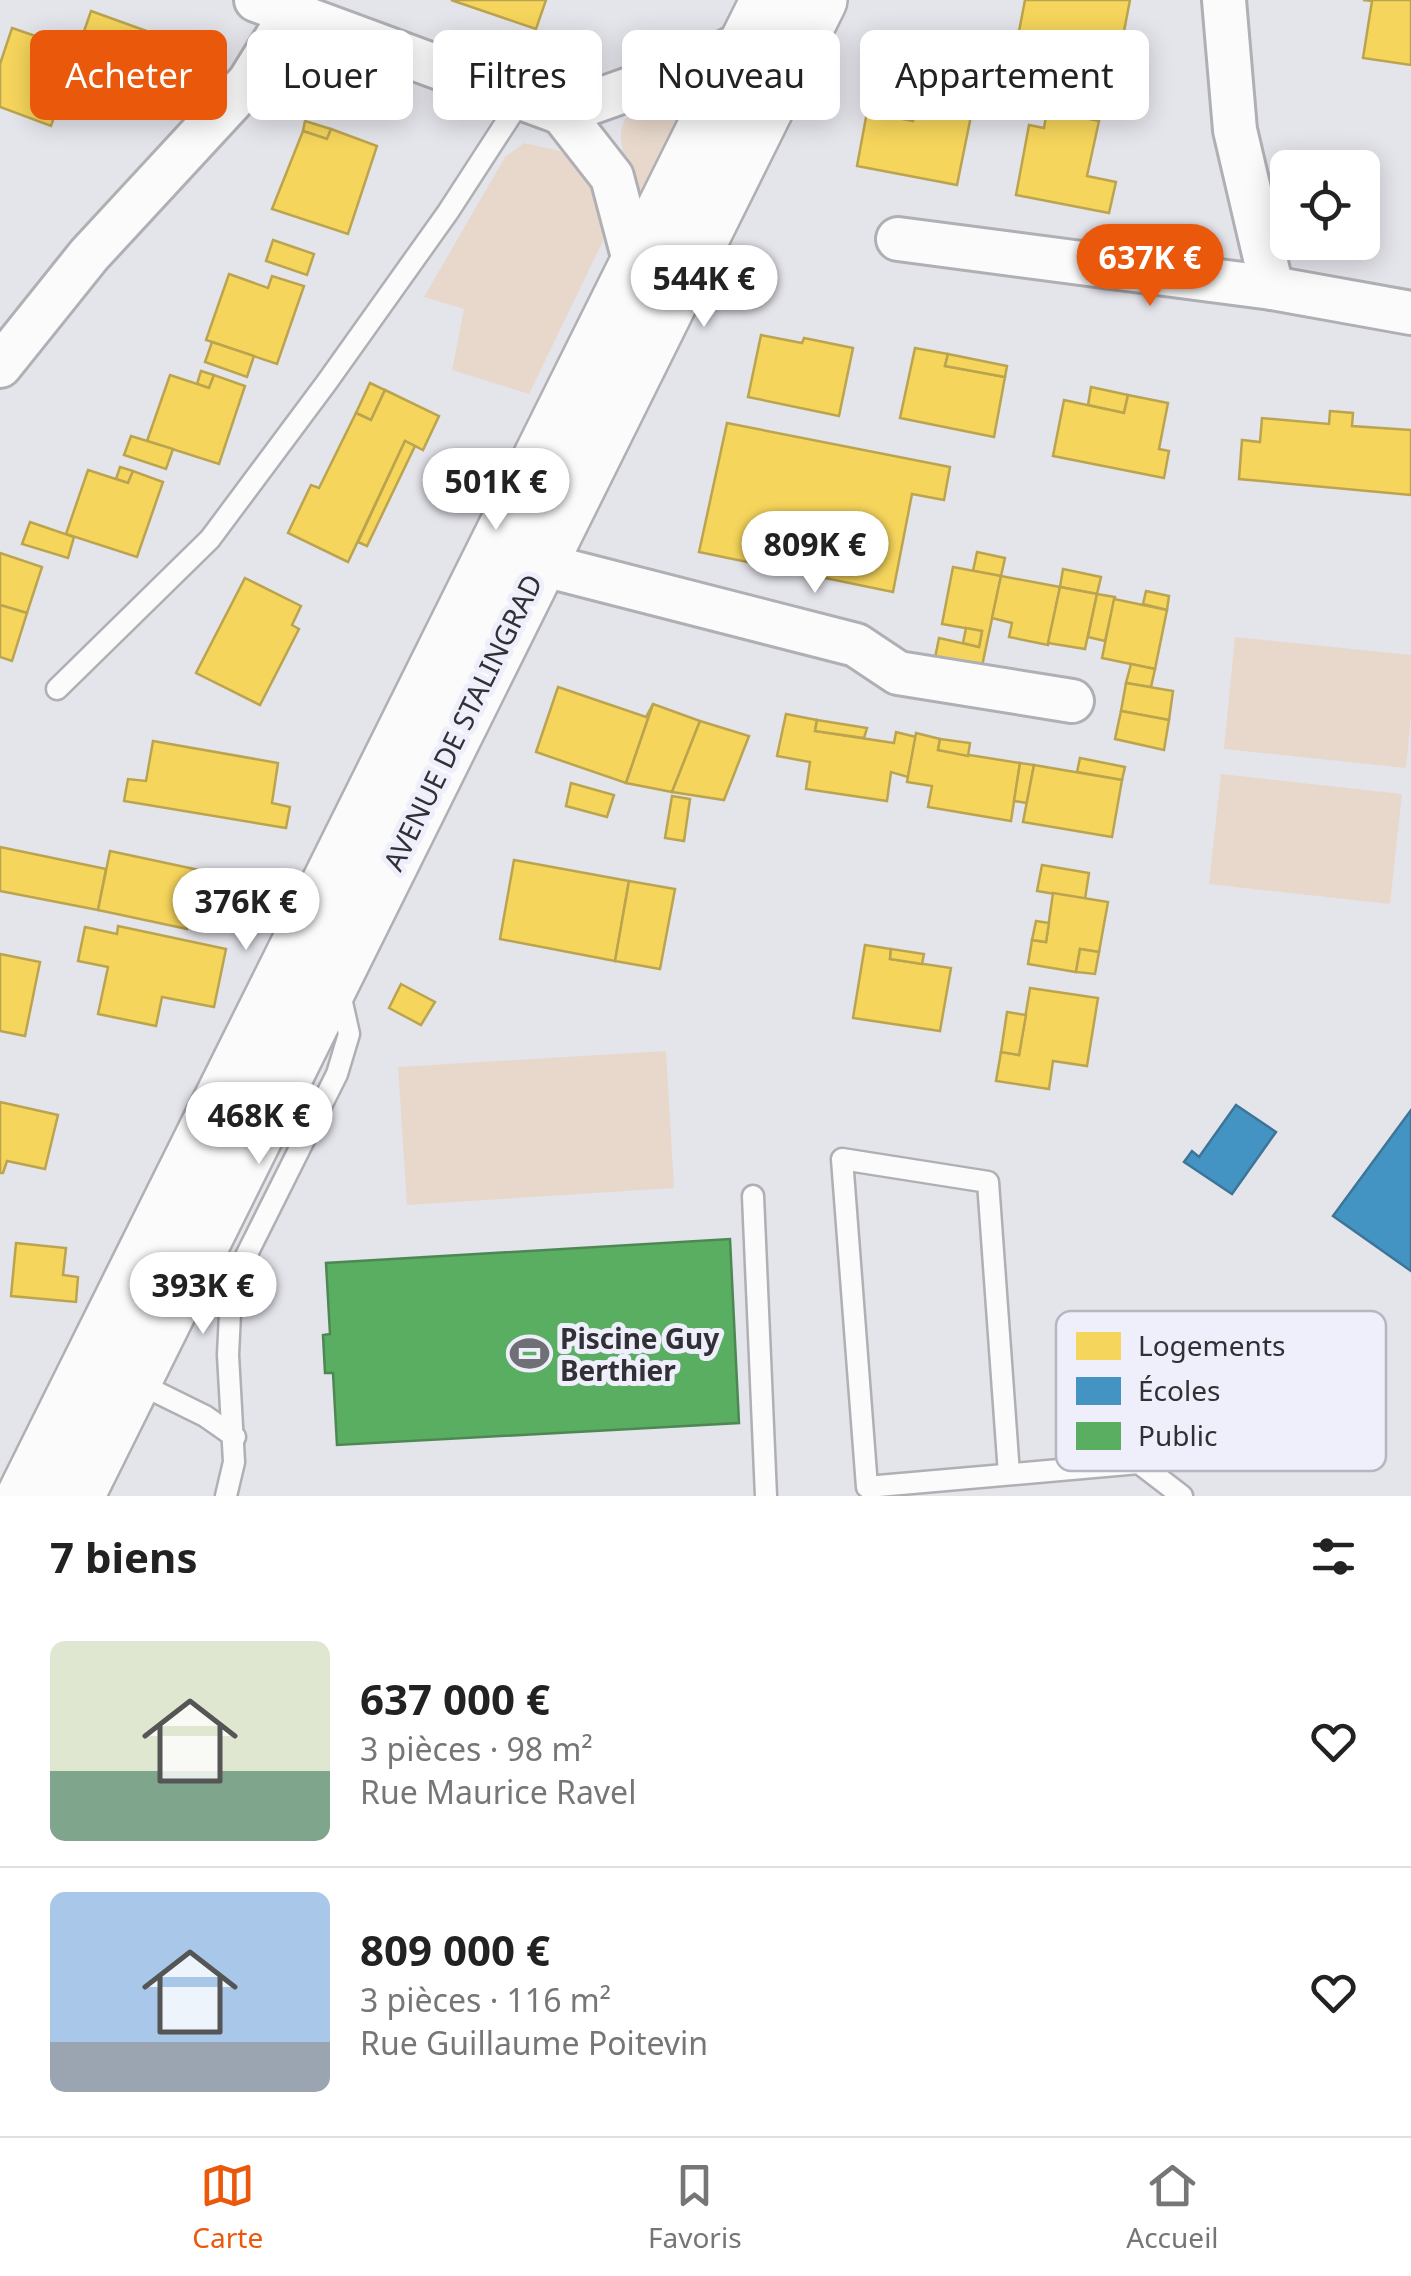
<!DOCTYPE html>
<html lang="fr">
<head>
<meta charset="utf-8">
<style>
  :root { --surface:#fff; --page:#f6f6f6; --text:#222; --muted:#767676; --line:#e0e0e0; --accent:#ea580c }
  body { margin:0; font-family:"Noto Sans",sans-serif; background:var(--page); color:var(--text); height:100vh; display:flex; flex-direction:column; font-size:38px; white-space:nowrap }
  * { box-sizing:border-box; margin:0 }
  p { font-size:32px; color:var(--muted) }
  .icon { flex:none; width:55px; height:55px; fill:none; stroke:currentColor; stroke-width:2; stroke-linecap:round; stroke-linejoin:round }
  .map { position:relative; height:1496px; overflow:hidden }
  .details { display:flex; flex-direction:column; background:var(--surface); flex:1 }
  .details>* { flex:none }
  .top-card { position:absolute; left:30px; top:30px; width:1352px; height:90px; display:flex; gap:20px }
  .buttons { position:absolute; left:1270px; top:150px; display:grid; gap:20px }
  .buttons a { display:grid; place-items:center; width:110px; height:110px; border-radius:15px; background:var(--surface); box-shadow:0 5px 25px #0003; font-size:50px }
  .price { position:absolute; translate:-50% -85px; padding:0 22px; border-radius:35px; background:#fff; color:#222; font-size:32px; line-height:65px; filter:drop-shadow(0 2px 5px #0008) }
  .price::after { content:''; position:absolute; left:50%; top:60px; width:30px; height:22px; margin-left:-15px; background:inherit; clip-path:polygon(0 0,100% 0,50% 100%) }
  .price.selected { background:var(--accent); color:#fff }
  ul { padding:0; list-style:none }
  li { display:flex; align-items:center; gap:30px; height:250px; padding:0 50px }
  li+li { border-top:2px solid var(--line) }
  li span { display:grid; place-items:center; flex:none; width:280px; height:200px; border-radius:15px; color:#555 }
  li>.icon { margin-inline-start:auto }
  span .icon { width:120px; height:120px; fill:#fffc; stroke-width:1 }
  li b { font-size:42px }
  h2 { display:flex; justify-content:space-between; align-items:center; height:120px; padding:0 50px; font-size:42px }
  .pill { padding:0 35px; border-radius:15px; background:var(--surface); box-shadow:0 5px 25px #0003; font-size:35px; line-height:90px }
  .pill.selected { background:var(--accent); color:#fff }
  .dock { display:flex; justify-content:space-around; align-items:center; height:140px; border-top:2px solid var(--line); background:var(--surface); font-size:28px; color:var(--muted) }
  .dock a { display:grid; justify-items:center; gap:5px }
  .dock .selected { color:var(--accent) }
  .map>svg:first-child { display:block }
  .green { fill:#e8d8cc }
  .homes { fill:#f6d55c; stroke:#bba450; stroke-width:2.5 }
  .schools { fill:#4393c3; stroke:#3d7598; stroke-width:2.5 }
  .public { fill:#5aae61; stroke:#4d8854; stroke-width:2.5 }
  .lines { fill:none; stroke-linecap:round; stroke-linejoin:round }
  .service-casing { stroke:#afafb4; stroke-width:25 }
  .minor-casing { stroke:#afafb4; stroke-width:48 }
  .secondary-casing { stroke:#afafb4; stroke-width:60 }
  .service { stroke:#fbfbfc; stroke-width:20 }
  .minor { stroke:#fbfbfc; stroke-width:42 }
  .secondary { stroke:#fbfbfc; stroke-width:55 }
  .labels { text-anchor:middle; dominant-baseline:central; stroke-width:10; stroke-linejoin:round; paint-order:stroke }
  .street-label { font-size:28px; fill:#303035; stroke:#eeeffb }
  .poi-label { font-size:28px; font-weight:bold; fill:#303035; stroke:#eeeffb; text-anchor:start }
  .key { fill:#eeeffb; stroke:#b5b6c0; stroke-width:2.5 }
  .key-label { font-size:28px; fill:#303035 }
</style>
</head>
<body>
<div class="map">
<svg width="1411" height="1496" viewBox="0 0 1411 1496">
  <rect width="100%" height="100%" fill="#e4e4eb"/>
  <!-- green -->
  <g class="green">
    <path d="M694,90l-51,104 -9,-4c-26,-81 -16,-76 60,-100z"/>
    <path d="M524,143l36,8 24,20 17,33 2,37 -74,153 -77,-24 12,-61 -40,-12 81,-140z"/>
    <path d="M1235,637l176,18v60l-5,53 -182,-19z"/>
    <path d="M1221,774l181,20 -12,110 -181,-20z"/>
    <path d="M666,1051l8,137 -267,17 -9,-138z"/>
  </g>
  <!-- homes -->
  <g class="homes">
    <path d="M451,0h95l-10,29z"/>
    <path d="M1025,0h105l-10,52 -52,-11 -2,11 -49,-10z"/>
    <path d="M1363,0h48v65l-48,-7 9,-57z"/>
    <path d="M91,11l64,23 -10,28 12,4 -17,47 -75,-27z"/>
    <path d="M12,28l65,22 -26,76 -51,-19v-43z"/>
    <path d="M155,34l12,4 -10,28 -12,-4z"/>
    <path d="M872,85l56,12 -2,6 -9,-1 -4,19 -46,-9z"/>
    <path d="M917,102l55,9 -15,74 -100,-19 10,-54 46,9z"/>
    <path d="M1047,110l52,11 -12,55 29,6 -7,31 -93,-18 13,-70 15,3z"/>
    <path d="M305,121l26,8 -4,10 -24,-8z"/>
    <path d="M331,129l46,17 -29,88 -76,-25 31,-78 24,8z"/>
    <path d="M273,240l41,14 -7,21 -41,-14z"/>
    <path d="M229,274l39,14 4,-12 32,10 -27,78 -71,-24z"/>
    <path d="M761,335l41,8 2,-5 49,10 -14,68 -91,-19z"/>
    <path d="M212,342l42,14 -7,21 -42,-15z"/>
    <path d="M915,348l33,6 -3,12 60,11 -11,60 -94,-19z"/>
    <path d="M948,354l59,12 -2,11 -60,-11z"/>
    <path d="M201,371l13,4 -5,13 -12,-4z"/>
    <path d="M170,375l39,13 5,-13 31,11 -26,78 -72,-23z"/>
    <path d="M370,383l15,7 -14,30 -15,-7z"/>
    <path d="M1091,387l37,8 -4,18 -36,-8z"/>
    <path d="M385,390l54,26 -16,34 -18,-9 -57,121 -60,-29 23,-48 8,3 37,-75 15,7z"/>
    <path d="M1128,395l40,8 -9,46 10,2 -5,27 -111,-22 11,-56 60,13z"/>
    <path d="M1330,411l23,2 -1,13 59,4v65l-172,-16 3,-39 18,2 2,-24 67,6z"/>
    <path d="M727,423l223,44 -6,33 -32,-6 -19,98 -194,-40z"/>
    <path d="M131,436l42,13 -7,20 -42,-14z"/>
    <path d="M405,441l10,5 -48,100 -9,-4z"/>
    <path d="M120,467l13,4 -5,12 -12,-4z"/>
    <path d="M88,470l40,13 5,-12 30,11 -26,75 -71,-23z"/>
    <path d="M30,522l44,15 -6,21 -46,-14z"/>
    <path d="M977,552l28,6 -4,18 -28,-5z"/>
    <path d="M0,553l42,14 -15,46 -27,-8z"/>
    <path d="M953,567l48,9 -20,95 -47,-8 5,-25 40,9 3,-16 -40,-7z"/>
    <path d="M1063,569l38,8 -4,17 -37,-7z"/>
    <path d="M1001,576l59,11 -12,58 -39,-8 3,-14 -20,-5z"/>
    <path d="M245,578l56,28 -9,19 7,4 -39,76 -64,-32z"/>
    <path d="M1060,587l37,7 -12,55 -37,-6z"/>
    <path d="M1146,591l23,5 -2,14 -24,-6z"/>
    <path d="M1097,594l18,3 -10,44 -17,-4z"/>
    <path d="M1114,599l53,11 -12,59 -53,-11z"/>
    <path d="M0,605l27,8 -15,48 -12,-4z"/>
    <path d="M966,628l16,3 -3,16 -16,-4z"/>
    <path d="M1131,664l24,5 -4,18 -25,-4z"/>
    <path d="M1126,683l47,8 -4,29 -48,-9z"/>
    <path d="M558,687l88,30 7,-13 -27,79 -90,-31z"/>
    <path d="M653,704l47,17 -28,71 -46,-9z"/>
    <path d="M1121,711l48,9 -5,30 -49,-11z"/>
    <path d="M786,714l31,6 -2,11 79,12 2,-11 20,5 -8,40 -17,-5 -4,29 -81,-12 4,-27 -33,-6z"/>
    <path d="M817,720l50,8 -3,10 -49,-7z"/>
    <path d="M700,721l49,15 -25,64 -52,-8z"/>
    <path d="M916,733l24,6 -2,11 82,13 -9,58 -83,-14 4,-21 -25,-4z"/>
    <path d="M940,739l30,4 -2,13 -30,-6z"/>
    <path d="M153,741l125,22 -6,40 18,4 -4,21 -162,-27 4,-22 18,2z"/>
    <path d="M1080,758l45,9 -3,13 -45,-8z"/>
    <path d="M1020,763l14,2 -7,38 -13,-2z"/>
    <path d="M1034,765l88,15 -10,57 -89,-15z"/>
    <path d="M571,783l43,12 -7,22 -41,-11z"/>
    <path d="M672,796l18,3 -6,42 -19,-3z"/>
    <path d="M0,847l106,22 -8,41 -98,-19z"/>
    <path d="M110,851l89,19 -12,59 -89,-19z"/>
    <path d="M514,860l115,21 -14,80 -115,-22z"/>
    <path d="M1042,865l47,8 -4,26 -48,-8z"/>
    <path d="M629,881l46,8 -15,80 -45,-8z"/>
    <path d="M1053,893l55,9 -9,50 -19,-3 -4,23 -48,-8 4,-24 14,2z"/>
    <path d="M1036,921l13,2 -3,19 -14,-2z"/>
    <path d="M118,926l108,23 -12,58 -52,-10 -6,29 -58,-12 10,-47 -30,-6 7,-34 32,7z"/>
    <path d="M865,945l26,4 -1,10 61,9 -11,63 -87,-13z"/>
    <path d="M891,949l33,5 -2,10 -32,-5z"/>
    <path d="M1080,949l19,3 -4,22 -19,-2z"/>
    <path d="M0,954l40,8 -15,74 -25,-5z"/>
    <path d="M401,984l34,18 -14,23 -32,-17z"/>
    <path d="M1030,988l68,10 -11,68 -34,-5 -4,28 -53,-8 5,-29 18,3z"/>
    <path d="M1007,1012l19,3 -7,40 -18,-3z"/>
    <path d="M0,1102l58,13 -13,54 -38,-8 -4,12h-3z"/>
    <path d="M16,1243l50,5 -3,27 15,2 -2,25 -65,-6z"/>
  </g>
  <!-- schools -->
  <g class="schools">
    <path d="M1236,1105l40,27 -44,62 -48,-32 8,-11 7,6z"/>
    <path d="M1411,1110v161l-78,-55z"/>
  </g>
  <!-- public -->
  <path class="public" d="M730,1239l9,184 -402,22 -4,-72h-8l-2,-38 7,-1 -4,-71z"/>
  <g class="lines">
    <defs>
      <g id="service">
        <path d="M57,689l153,-150 117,-157 121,-170 74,-114"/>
        <path d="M753,1196l13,300"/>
        <path d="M136,1382l69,34 30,21"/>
        <path d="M1009,1474l-21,-292 -146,-23 25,328 272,-24 43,33"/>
        <path d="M226,1496l8,-34 -6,-107 2,-42 10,-45 97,-194 12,-40 -10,-45"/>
      </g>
      <g id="minor">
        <path d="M256,0l306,113 149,-53 39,-21"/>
        <path d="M1224,0l11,130 37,158"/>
        <path d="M562,113l50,64 24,91"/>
        <path d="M898,239l374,49 139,25"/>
        <path d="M0,366l89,-111 160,-173 42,-68"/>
        <path d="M540,564l316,81 42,28 174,28"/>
      </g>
      <g id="secondary">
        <path d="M25,1496l744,-1496"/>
        <path d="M76,1496l743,-1496"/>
      </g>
    </defs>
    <!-- service casing -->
    <use href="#service" class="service-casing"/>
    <!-- minor casing -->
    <use href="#minor" class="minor-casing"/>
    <!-- secondary casing -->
    <use href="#secondary" class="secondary-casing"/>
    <!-- service -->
    <use href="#service" class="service"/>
    <!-- minor -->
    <use href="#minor" class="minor"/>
    <!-- secondary -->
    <use href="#secondary" class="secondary"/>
  </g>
  <!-- icons -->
  <defs>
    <symbol id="stadium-bare" viewBox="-9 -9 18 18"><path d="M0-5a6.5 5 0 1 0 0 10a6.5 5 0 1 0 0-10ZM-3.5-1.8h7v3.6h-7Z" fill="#6f6f75" stroke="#eeeffb" stroke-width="2.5" paint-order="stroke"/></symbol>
  </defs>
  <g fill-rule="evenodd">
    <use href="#stadium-bare" x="502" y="1326" width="55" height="55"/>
  </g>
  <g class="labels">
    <!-- street labels -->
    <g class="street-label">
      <text transform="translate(462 722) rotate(-64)">AVENUE DE STALINGRAD</text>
    </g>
    <!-- poi labels -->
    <g class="poi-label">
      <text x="560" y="1338">Piscine Guy<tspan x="560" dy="32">Berthier</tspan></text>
    </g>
  </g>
  <!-- legend -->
  <rect x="1056" y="1311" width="330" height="160" rx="15" class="key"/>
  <rect x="1076" y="1332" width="45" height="28" fill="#f6d55c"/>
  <rect x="1076" y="1377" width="45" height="28" fill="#4393c3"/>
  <rect x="1076" y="1422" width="45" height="28" fill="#5aae61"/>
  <g class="key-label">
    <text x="1138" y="1356">Logements</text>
    <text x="1138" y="1401">Écoles</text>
    <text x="1138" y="1446">Public</text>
  </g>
</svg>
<div class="buttons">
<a><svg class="icon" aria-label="locate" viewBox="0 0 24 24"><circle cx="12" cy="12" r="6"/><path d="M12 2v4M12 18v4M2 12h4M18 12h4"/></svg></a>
</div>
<b class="price selected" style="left:1150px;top:309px">637K €</b>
<b class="price" style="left:704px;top:330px">544K €</b>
<b class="price" style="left:496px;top:533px">501K €</b>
<b class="price" style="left:815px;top:596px">809K €</b>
<b class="price" style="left:246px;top:953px">376K €</b>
<b class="price" style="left:259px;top:1167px">468K €</b>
<b class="price" style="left:203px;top:1337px">393K €</b>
<div class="top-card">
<a class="pill selected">Acheter</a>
<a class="pill">Louer</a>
<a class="pill">Filtres</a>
<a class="pill">Nouveau</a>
<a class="pill">Appartement</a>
</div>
</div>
<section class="details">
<h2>7 biens<svg class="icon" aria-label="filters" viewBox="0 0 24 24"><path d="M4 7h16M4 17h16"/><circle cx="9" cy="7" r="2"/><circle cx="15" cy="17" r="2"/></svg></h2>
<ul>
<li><span style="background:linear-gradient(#dfe7d0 65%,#7fa58c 0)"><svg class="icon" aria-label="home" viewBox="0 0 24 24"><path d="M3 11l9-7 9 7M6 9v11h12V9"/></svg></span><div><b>637 000 €</b><p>3 pièces · 98 m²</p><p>Rue Maurice Ravel</p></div><svg class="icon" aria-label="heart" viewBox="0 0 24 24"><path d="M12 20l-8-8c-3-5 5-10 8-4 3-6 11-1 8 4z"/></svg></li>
<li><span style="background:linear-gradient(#a9c7e8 75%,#9aa5b1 0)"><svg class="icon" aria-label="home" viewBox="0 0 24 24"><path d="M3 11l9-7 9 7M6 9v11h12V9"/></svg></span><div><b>809 000 €</b><p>3 pièces · 116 m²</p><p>Rue Guillaume Poitevin</p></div><svg class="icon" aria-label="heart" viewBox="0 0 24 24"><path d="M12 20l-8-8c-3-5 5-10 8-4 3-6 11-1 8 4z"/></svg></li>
</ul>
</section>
<nav class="dock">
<a class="selected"><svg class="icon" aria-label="map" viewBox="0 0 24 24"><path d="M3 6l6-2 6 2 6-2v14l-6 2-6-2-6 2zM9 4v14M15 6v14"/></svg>Carte</a>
<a><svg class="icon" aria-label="saved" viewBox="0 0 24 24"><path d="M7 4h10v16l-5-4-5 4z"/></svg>Favoris</a>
<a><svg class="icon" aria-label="home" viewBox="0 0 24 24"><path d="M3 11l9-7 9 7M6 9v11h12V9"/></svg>Accueil</a>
</nav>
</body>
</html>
